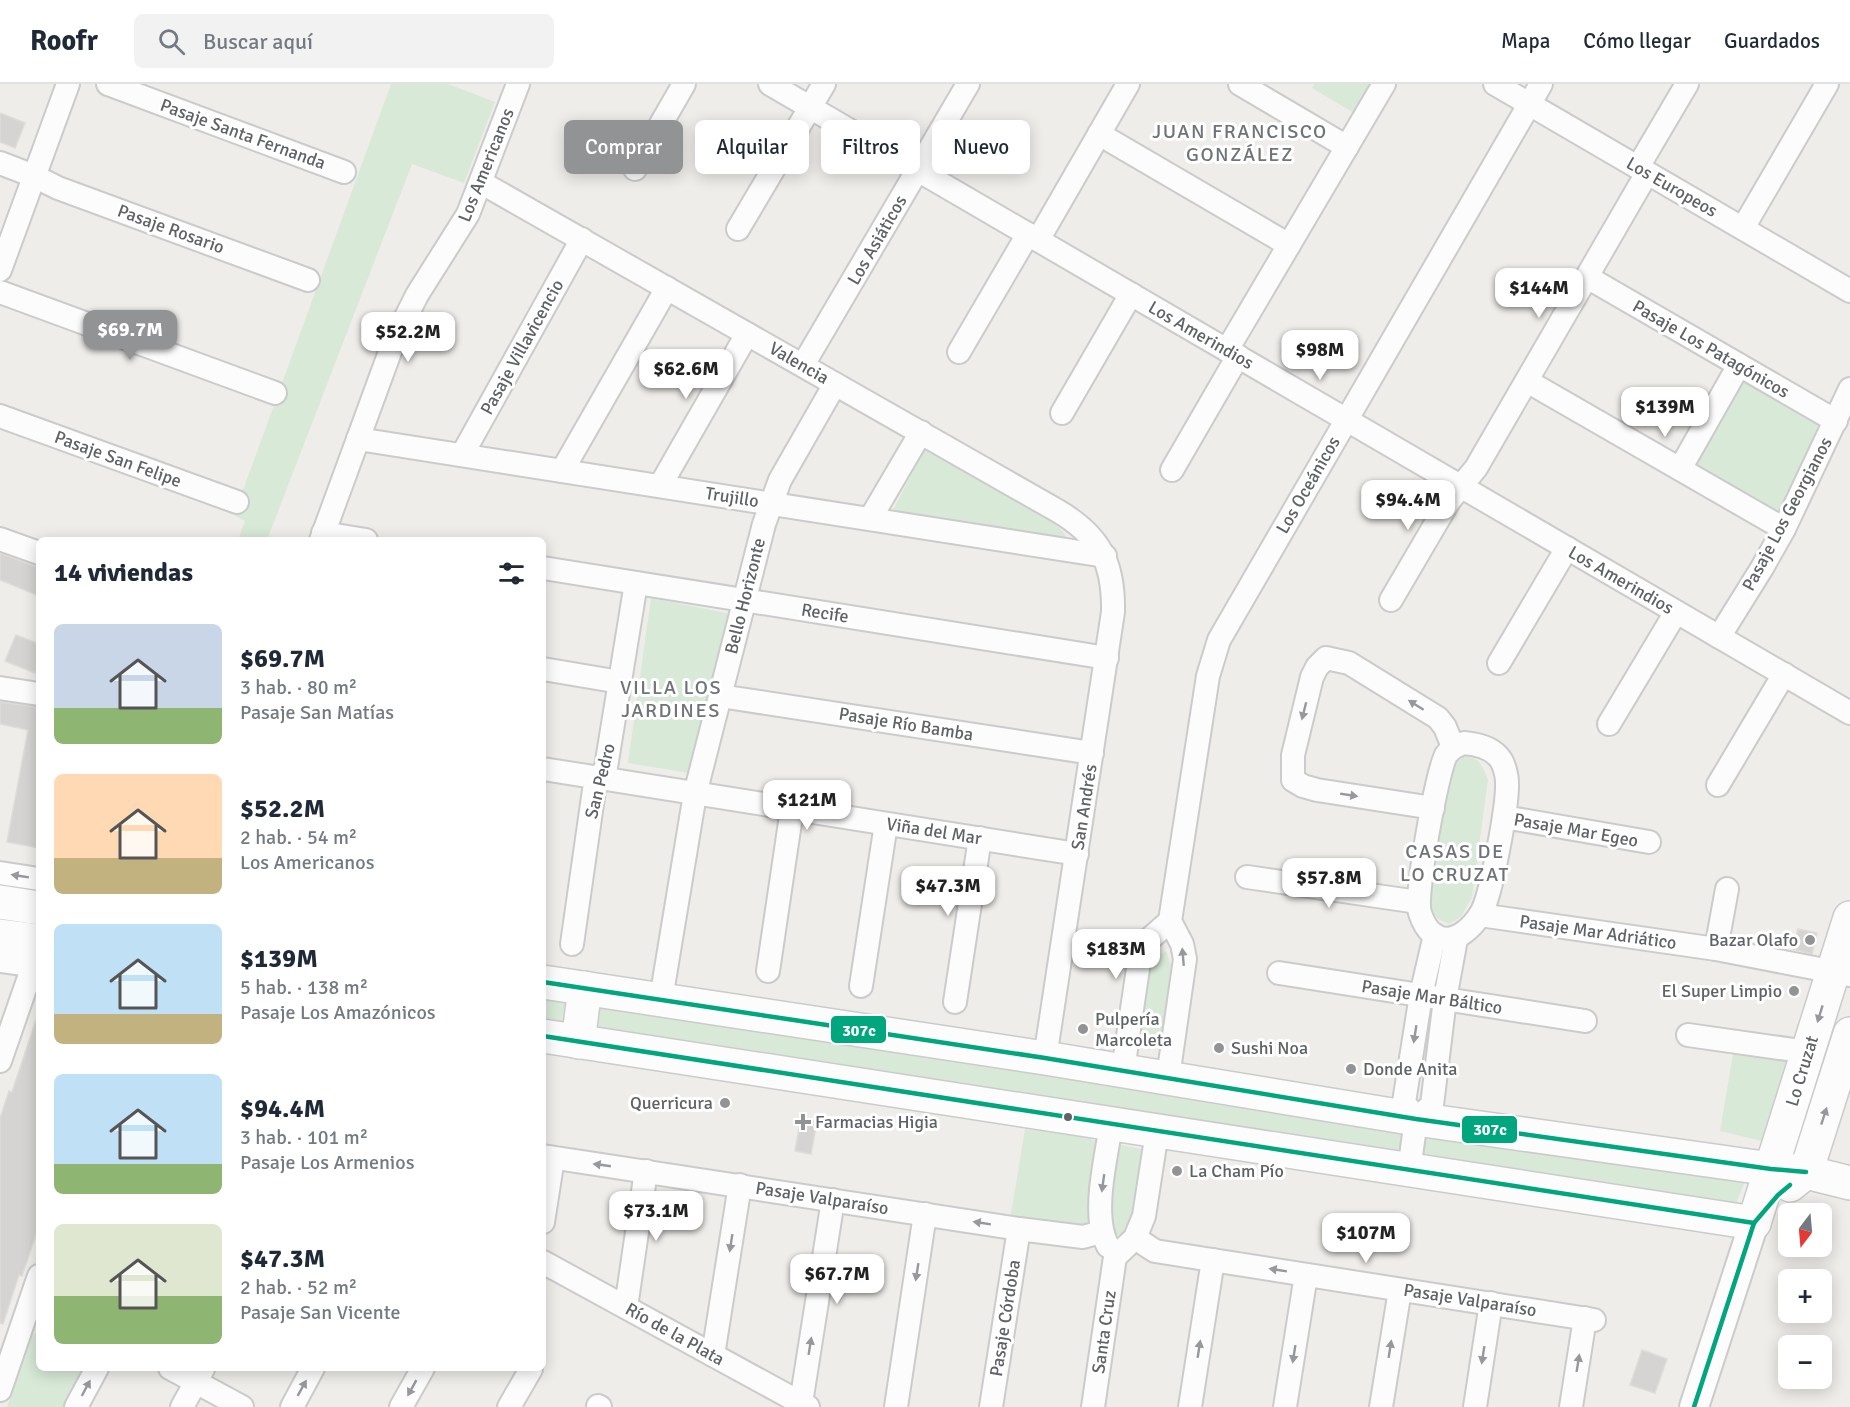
<!DOCTYPE html>
<html lang="es">
<head>
<meta charset="utf-8">
<style>
  :root { --surface:#fff; --page:#f2f2f3; --text:#1f2937; --muted:#747a83; --line:#e0e1e3; --accent:#919395 }
  body { margin:0; font-family:Signika,sans-serif; background:var(--page); color:var(--text); height:100vh; display:flex; flex-direction:column; font-size:22px; white-space:nowrap }
  * { box-sizing:border-box; margin:0 }
  p { font-size:20px; color:var(--muted) }
  .icon { flex:none; width:33px; height:33px; fill:none; stroke:currentColor; stroke-width:2; stroke-linecap:round; stroke-linejoin:round }
  .map { position:relative; flex:1; overflow:hidden }
  .drawer { position:absolute; left:36px; top:453px; width:510px; height:834px; display:flex; flex-direction:column; background:var(--surface); border-radius:9px; box-shadow:0 3px 15px #0003 }
  .drawer>* { flex:none }
  .guide { position:absolute; left:564px; top:36px; width:570px; height:54px; display:flex; gap:12px }
  .needle { width:39px; rotate:196deg }
  .fabs { position:absolute; left:1778px; top:1119px; display:grid; gap:12px }
  .fabs a { display:grid; place-items:center; width:54px; height:54px; border-radius:9px; background:var(--surface); box-shadow:0 3px 15px #0003; font-size:30px }
  .price { position:absolute; translate:-50% -51px; padding:0 14px; border-radius:12px; background:#fff; color:#222; font-size:20px; line-height:39px; filter:drop-shadow(0 2px 3px #0008) }
  .price::after { content:''; position:absolute; left:50%; top:36px; width:18px; height:14px; margin-left:-9px; background:inherit; clip-path:polygon(0 0,100% 0,50% 100%) }
  .price.current { background:var(--accent); color:#fff }
  ul { padding:0; list-style:none }
  li { display:flex; align-items:center; gap:18px; height:150px; padding:0 18px }
  li span { display:grid; place-items:center; flex:none; width:168px; height:120px; border-radius:9px; color:#555 }
  li>.icon { margin-inline-start:auto }
  span .icon { width:72px; height:72px; fill:#fffc; stroke-width:1 }
  li b { font-size:26px }
  h2 { display:flex; justify-content:space-between; align-items:center; height:72px; padding:0 18px; font-size:26px }
  .pill { padding:0 21px; border-radius:9px; background:var(--surface); box-shadow:0 3px 15px #0003; font-size:21px; line-height:54px }
  .pill.current { background:var(--accent); color:#fff }
  header { display:flex; align-items:center; gap:36px; box-sizing:border-box; height:84px; padding:0 30px; background:var(--surface); border-bottom:2px solid var(--line) }
  header strong { font-size:28px }
  nav { display:flex; gap:33px; margin-inline-start:auto; font-size:21px }
  .search { width:420px; height:54px; background:var(--page); display:flex; align-items:center; gap:15px; box-sizing:border-box; padding:0 21px; border-radius:9px; color:var(--muted); font-size:22px }
  .map>svg:first-child { display:block }
  .green { fill:#d8e9d7 }
  .building { fill:#d5d4d3; stroke:#dddcd9; stroke-width:1.5 }
  .lines { fill:none; stroke-linecap:round; stroke-linejoin:round }
  .minor-casing { stroke:#cbcbcb; stroke-width:26 }
  .tertiary-casing { stroke:#cbcbcb; stroke-width:32 }
  .secondary-casing { stroke:#cbcbcb; stroke-width:36 }
  .minor { stroke:#fcfcfc; stroke-width:22 }
  .tertiary { stroke:#fcfcfc; stroke-width:28 }
  .secondary { stroke:#fcfcfc; stroke-width:33 }
  .bus-1-casing { stroke:#fff; stroke-width:9 }
  .bus-1 { stroke:#00a77e; stroke-width:4.5 }
  .oneway { fill:#96989b }
  .poi-dot { fill:#919395; stroke:#fff; stroke-width:2 }
  .bus-dot { fill:#5f6267; stroke:#fff; stroke-width:2 }
  .labels { text-anchor:middle; dominant-baseline:central; stroke-width:6; stroke-linejoin:round; paint-order:stroke }
  .street-label { font-size:18px; fill:#5f6267; stroke:#fff }
  .poi-label { font-size:18px; fill:#5f6267; stroke:#fff; text-anchor:start }
  .neighbourhood-label { font-size:20px; letter-spacing:1.5px; fill:#707479; stroke:#fff }
  .line-badge { stroke:#fff; stroke-width:2 }
  .badge-label { font-size:16px; text-anchor:middle; font-weight:bold; fill:#fff }
</style>
</head>
<body>
<header>
<strong>Roofr</strong>
<div class="search"><svg class="icon" aria-label="search" viewBox="0 0 24 24"><circle cx="10" cy="10" r="6"/><path d="M15 15l6 6"/></svg>Buscar aquí</div>
<nav><a>Mapa</a><a>Cómo llegar</a><a>Guardados</a></nav>
</header>
<div class="map">
<svg width="1850" height="1323" viewBox="0 0 1850 1323">
  <rect width="100%" height="100%" fill="#eeedea"/>
  <!-- green -->
  <g class="green">
    <path d="M391,0h57l47,18 -31,81 -52,-19 -145,376h-29l7,-19 -11,-6z"/>
    <path d="M1314,0h57l-17,29 -42,-25z"/>
    <path d="M1740,294l86,46 -49,91 -86,-53z"/>
    <path d="M924,366l128,71 12,12 6,11 -178,-32z"/>
    <path d="M651,514l80,16 -42,159 -61,-10z"/>
    <path d="M1452,672c24,1 27,0 36,24l-16,117 -11,20 -12,7 -11,-5 -11,-12z"/>
    <path d="M1166,867l7,19 -11,73 -25,-2 12,-79z"/>
    <path d="M543,907l1204,186 -11,26 -314,-45 -879,-136z"/>
    <path d="M1434,932l-11,62 -8,-2 9,-59z"/>
    <path d="M1733,970l58,4 -29,83 -42,-10z"/>
    <path d="M1025,1045l62,8 9,5 2,9 -9,70 -3,8 -76,-9z"/>
    <path d="M1116,1060l25,5 -7,67 -10,20 -16,-4z"/>
    <path d="M39,1245v39h45l-19,39h-58l22,-68z"/>
  </g>
  <!-- building -->
  <g class="building">
    <path d="M0,29l25,10 -10,25 -15,-6z"/>
    <path d="M0,469l39,15v28l-39,-16z"/>
    <path d="M16,551l23,9v20l-4,9 -30,-12z"/>
    <path d="M0,618l39,5v141l-32,-6 21,-112 -28,-6z"/>
    <path d="M1798,845l19,4 -5,21 -19,-5z"/>
    <path d="M36,936l3,1v205l-17,50 -3,-1 -16,49 -3,-1v-205l9,-27 3,1z"/>
    <path d="M801,1034l16,3 -6,33 -16,-3z"/>
    <path d="M1642,1266l25,9 -12,34 -25,-8z"/>
  </g>
  <g class="lines">
    <defs>
      <g id="minor">
        <path d="M108,0l236,88"/>
        <path d="M770,0l1080,629"/>
        <path d="M1240,0l107,63"/>
        <path d="M1495,0l355,207"/>
        <path d="M1099,50l190,111"/>
        <path d="M0,79l34,13 24,12 250,92"/>
        <path d="M1638,83l49,-83"/>
        <path d="M635,85l49,-85"/>
        <path d="M482,99l576,328c42,25 56,52 55,101l-68,446"/>
        <path d="M1743,144l84,-144"/>
        <path d="M738,145l86,-145"/>
        <path d="M1038,156l90,-156"/>
        <path d="M0,186l68,-186"/>
        <path d="M1587,193l249,144"/>
        <path d="M0,208l275,101"/>
        <path d="M1227,266l157,-266"/>
        <path d="M959,268l69,-118"/>
        <path d="M803,281l165,-281"/>
        <path d="M1527,297l257,148"/>
        <path d="M1062,329l69,-119"/>
        <path d="M0,332l237,86"/>
        <path d="M358,355l747,117"/>
        <path d="M462,371l120,-216"/>
        <path d="M1680,385l59,-104"/>
        <path d="M1172,386l66,-114"/>
        <path d="M562,387l105,-183"/>
        <path d="M660,402l87,-152"/>
        <path d="M870,435l51,-87"/>
        <path d="M323,449l43,7"/>
        <path d="M0,455l39,14"/>
        <path d="M321,456l73,-199 23,-46 51,-81 50,-130"/>
        <path d="M543,484l564,90"/>
        <path d="M1391,516l58,-99 27,-33 171,-295"/>
        <path d="M1719,553l43,-69 22,-39 66,-140"/>
        <path d="M1499,579l68,-115"/>
        <path d="M543,585l77,13"/>
        <path d="M0,604l39,6"/>
        <path d="M720,612l372,57"/>
        <path d="M1609,640l67,-112"/>
        <path d="M1464,659c13,1 29,5 37,17 3,5 6,15 6,22 1,22 -16,117 -27,133 -19,29 -48,35 -60,-2 -6,-17 17,-140 26,-158 5,-7 10,-9 18,-12z"/>
        <path d="M543,685l534,85"/>
        <path d="M1718,701l66,-111"/>
        <path d="M1433,724l-116,-18 -14,-4 -10,-6v-25l19,-78 5,-10 9,-9 23,5 89,55 7,9 8,20"/>
        <path d="M1504,733l145,25"/>
        <path d="M0,789l39,6"/>
        <path d="M1247,793l171,25"/>
        <path d="M1480,831l236,34 134,26"/>
        <path d="M572,860l22,-154 12,-23 30,-184"/>
        <path d="M1716,865l11,-60"/>
        <path d="M0,877l39,5"/>
        <path d="M768,887l24,-162"/>
        <path d="M1279,889l306,48"/>
        <path d="M861,902l25,-162"/>
        <path d="M661,915l34,-205 69,-270 16,-44 55,-96"/>
        <path d="M955,918l25,-164"/>
        <path d="M1688,951l120,17"/>
        <path d="M0,977l33,-95"/>
        <path d="M1123,986l17,-115 6,-13 24,-21"/>
        <path d="M1168,993l17,-118 -3,-15 -12,-23 38,-245 11,-36 322,-556"/>
        <path d="M1416,1035l16,-14 13,-106 11,-60"/>
        <path d="M543,1072l476,73 64,8 18,-5"/>
        <path d="M1409,1087l7,-52 -12,-17 17,-107 14,-60"/>
        <path d="M543,1138l10,-64"/>
        <path d="M1135,1154l20,13 439,69"/>
        <path d="M1108,1162c-17,-30 -2,-87 3,-121"/>
        <path d="M543,1178l265,145"/>
        <path d="M626,1223l20,-136"/>
        <path d="M713,1271l27,-170"/>
        <path d="M170,1284l72,39"/>
        <path d="M0,1306l39,-114"/>
        <path d="M801,1319l32,-203"/>
        <path d="M598,1322l2,1"/>
        <path d="M76,1323l21,-39"/>
        <path d="M182,1323l21,-38"/>
        <path d="M292,1323l21,-39"/>
        <path d="M401,1323l22,-39"/>
        <path d="M509,1323l22,-38"/>
        <path d="M896,1323l29,-193"/>
        <path d="M991,1323l28,-178"/>
        <path d="M1093,1323l22,-150 20,-19 9,-22 13,-84"/>
        <path d="M1190,1323l23,-147"/>
        <path d="M1285,1323l21,-132"/>
        <path d="M1381,1323l19,-117"/>
        <path d="M1475,1323l16,-104"/>
        <path d="M1571,1323l14,-89"/>
      </g>
      <path id="tertiary" d="M1694,1323l60,-184"/>
      <g id="secondary">
        <path d="M0,818l39,6"/>
        <path d="M0,852l39,5"/>
        <path d="M543,898l502,76 371,61 355,50 35,3 44,11"/>
        <path d="M543,952l1211,187"/>
        <path d="M578,958l7,-54"/>
        <path d="M1790,1101l16,-13 44,-138"/>
        <path d="M1754,1139l96,-305"/>
      </g>
    </defs>
    <!-- minor casing -->
    <use href="#minor" class="minor-casing"/>
    <!-- tertiary casing -->
    <use href="#tertiary" class="tertiary-casing"/>
    <!-- secondary casing -->
    <use href="#secondary" class="secondary-casing"/>
    <!-- minor -->
    <use href="#minor" class="minor"/>
    <!-- tertiary -->
    <use href="#tertiary" class="tertiary"/>
    <!-- secondary -->
    <use href="#secondary" class="secondary"/>
    <defs>
      <g id="bus-1">
        <path d="M543,898l502,76 371,61 355,50 35,3"/>
        <path d="M543,952l1211,187"/>
        <path d="M1694,1323l60,-184 24,-28 12,-10"/>
      </g>
    </defs>
    <!-- bus-1 casing -->
    <use href="#bus-1" class="bus-1-casing"/>
    <!-- bus-1 -->
    <use href="#bus-1" class="bus-1"/>
  </g>
  <!-- one-way arrows -->
  <defs><path id="oneway-solid" d="M-6-.8H1V-3.2L6.5 0L1 3.2V.8H-6Z" transform="scale(1.5)"/></defs>
  <g class="oneway">
    <use href="#oneway-solid" transform="translate(1416 621) rotate(-148)"/>
    <use href="#oneway-solid" transform="translate(1304 627) rotate(104)"/>
    <use href="#oneway-solid" transform="translate(1349 711) rotate(9)"/>
    <use href="#oneway-solid" transform="translate(20 792) rotate(-171)"/>
    <use href="#oneway-solid" transform="translate(1183 873) rotate(-95)"/>
    <use href="#oneway-solid" transform="translate(1820 930) rotate(107)"/>
    <use href="#oneway-solid" transform="translate(1415 950) rotate(99)"/>
    <use href="#oneway-solid" transform="translate(1824 1032) rotate(-72)"/>
    <use href="#oneway-solid" transform="translate(602 1081) rotate(-172)"/>
    <use href="#oneway-solid" transform="translate(1103 1099) rotate(98)"/>
    <use href="#oneway-solid" transform="translate(982 1139) rotate(-171)"/>
    <use href="#oneway-solid" transform="translate(731 1159) rotate(99)"/>
    <use href="#oneway-solid" transform="translate(1278 1186) rotate(-171)"/>
    <use href="#oneway-solid" transform="translate(917 1188) rotate(99)"/>
    <use href="#oneway-solid" transform="translate(810 1262) rotate(-81)"/>
    <use href="#oneway-solid" transform="translate(1199 1265) rotate(-81)"/>
    <use href="#oneway-solid" transform="translate(1390 1265) rotate(-81)"/>
    <use href="#oneway-solid" transform="translate(1294 1270) rotate(99)"/>
    <use href="#oneway-solid" transform="translate(1483 1271) rotate(99)"/>
    <use href="#oneway-solid" transform="translate(1578 1279) rotate(-81)"/>
    <use href="#oneway-solid" transform="translate(86 1304) rotate(-62)"/>
    <use href="#oneway-solid" transform="translate(302 1304) rotate(-61)"/>
    <use href="#oneway-solid" transform="translate(412 1304) rotate(119)"/>
  </g>
  <!-- markers -->
  <g class="poi-dot">
    <circle cx="1810" cy="856" r="6"/>
    <circle cx="1794" cy="907" r="6"/>
    <circle cx="1083" cy="945" r="6"/>
    <circle cx="1219" cy="964" r="6"/>
    <circle cx="1351" cy="985" r="6"/>
    <circle cx="725" cy="1019" r="6"/>
    <path d="M800 1029h6v6h6v6h-6v6h-6v-6h-6v-6h6z"/>
    <circle cx="1177" cy="1087" r="6"/>
  </g>
  <circle class="bus-dot" cx="1068" cy="1033" r="5"/>
  <g class="labels">
    <!-- street labels -->
    <g class="street-label">
      <text transform="translate(243 50) rotate(20)">Pasaje Santa Fernanda</text>
      <text transform="translate(486 81) rotate(-68)">Los Americanos</text>
      <text transform="translate(1672 103) rotate(30)">Los Europeos</text>
      <text transform="translate(171 145) rotate(20)">Pasaje Rosario</text>
      <text transform="translate(877 156) rotate(-60)">Los Asiáticos</text>
      <text transform="translate(1201 251) rotate(30)">Los Amerindios</text>
      <text transform="translate(522 263) rotate(-61)">Pasaje Villavicencio</text>
      <text transform="translate(1711 265) rotate(30)">Pasaje Los Patagónicos</text>
      <text transform="translate(799 279) rotate(30)">Valencia</text>
      <text transform="translate(118 375) rotate(20)">Pasaje San Felipe</text>
      <text transform="translate(1308 401) rotate(-60)">Los Oceánicos</text>
      <text transform="translate(732 413) rotate(9)">Trujillo</text>
      <text transform="translate(1787 430) rotate(-62)">Pasaje Los Georgianos</text>
      <text transform="translate(1621 496) rotate(30)">Los Amerindios</text>
      <text transform="translate(745 512) rotate(-76)">Bello Horizonte</text>
      <text transform="translate(825 529) rotate(9)">Recife</text>
      <text transform="translate(906 640) rotate(9)">Pasaje Río Bamba</text>
      <text transform="translate(600 697) rotate(-76)">San Pedro</text>
      <text transform="translate(1084 723) rotate(-81)">San Andrés</text>
      <text transform="translate(1576 746) rotate(10)">Pasaje Mar Egeo</text>
      <text transform="translate(934 747) rotate(9)">Viña del Mar</text>
      <text transform="translate(1598 848) rotate(8)">Pasaje Mar Adriático</text>
      <text transform="translate(1432 913) rotate(9)">Pasaje Mar Báltico</text>
      <text transform="translate(1802 987) rotate(-73)">Lo Cruzat</text>
      <text transform="translate(822 1114) rotate(9)">Pasaje Valparaíso</text>
      <text transform="translate(1470 1216) rotate(9)">Pasaje Valparaíso</text>
      <text transform="translate(1005 1234) rotate(-81)">Pasaje Córdoba</text>
      <text transform="translate(1104 1248) rotate(-82)">Santa Cruz</text>
      <text transform="translate(675 1250) rotate(29)">Río de la Plata</text>
    </g>
    <!-- poi labels -->
    <g class="poi-label">
      <text x="1798" y="856" text-anchor="end">Bazar Olafo</text>
      <text x="1782" y="907" text-anchor="end">El Super Limpio</text>
      <text x="1095" y="935">Pulpería<tspan x="1095" dy="21">Marcoleta</tspan></text>
      <text x="1231" y="964">Sushi Noa</text>
      <text x="1363" y="985">Donde Anita</text>
      <text x="713" y="1019" text-anchor="end">Querricura</text>
      <text x="815" y="1038">Farmacias Higia</text>
      <text x="1189" y="1087">La Cham Pío</text>
    </g>
    <!-- neighbourhood labels -->
    <g class="neighbourhood-label">
      <text x="1240" y="47">JUAN FRANCISCO<tspan x="1240" dy="23">GONZÁLEZ</tspan></text>
      <text x="671" y="603">VILLA LOS<tspan x="671" dy="23">JARDINES</tspan></text>
      <text x="1455" y="767">CASAS DE<tspan x="1455" dy="23">LO CRUZAT</tspan></text>
    </g>
  </g>
  <g class="line-badge">
    <rect x="830" y="931" width="57" height="29" rx="6" fill="#00a77e"/>
    <rect x="1461" y="1031" width="57" height="29" rx="6" fill="#00a77e"/>
  </g>
  <g class="badge-label">
    <text x="859" y="952">307c</text>
    <text x="1490" y="1051">307c</text>
  </g>
</svg>
<div class="fabs">
<a><svg class="needle" viewBox="-14 -14 28 28"><path d="M0-13l5 13h-10z" fill="#e53935"/><path d="M0 13l5-13h-10z" fill="#747a83"/></svg></a>
<a>+</a>
<a>−</a>
</div>
<b class="price" style="left:1539px;top:235px">$144M</b>
<b class="price current" style="left:130px;top:277px">$69.7M</b>
<b class="price" style="left:408px;top:279px">$52.2M</b>
<b class="price" style="left:1320px;top:297px">$98M</b>
<b class="price" style="left:686px;top:316px">$62.6M</b>
<b class="price" style="left:1665px;top:354px">$139M</b>
<b class="price" style="left:1408px;top:447px">$94.4M</b>
<b class="price" style="left:807px;top:747px">$121M</b>
<b class="price" style="left:1329px;top:825px">$57.8M</b>
<b class="price" style="left:948px;top:833px">$47.3M</b>
<b class="price" style="left:1116px;top:896px">$183M</b>
<b class="price" style="left:656px;top:1158px">$73.1M</b>
<b class="price" style="left:1366px;top:1180px">$107M</b>
<b class="price" style="left:837px;top:1221px">$67.7M</b>
<div class="guide">
<a class="pill current">Comprar</a>
<a class="pill">Alquilar</a>
<a class="pill">Filtros</a>
<a class="pill">Nuevo</a>
</div>
<section class="drawer">
<h2>14 viviendas<svg class="icon" aria-label="filters" viewBox="0 0 24 24"><path d="M4 7h16M4 17h16"/><circle cx="9" cy="7" r="2"/><circle cx="15" cy="17" r="2"/></svg></h2>
<ul>
<li><span style="background:linear-gradient(#c9d6e8 70%,#8fb573 0)"><svg class="icon" aria-label="home" viewBox="0 0 24 24"><path d="M3 11l9-7 9 7M6 9v11h12V9"/></svg></span><div><b>$69.7M</b><p>3 hab. · 80 m²</p><p>Pasaje San Matías</p></div></li>
<li><span style="background:linear-gradient(#ffd9b3 70%,#c2b280 0)"><svg class="icon" aria-label="home" viewBox="0 0 24 24"><path d="M3 11l9-7 9 7M6 9v11h12V9"/></svg></span><div><b>$52.2M</b><p>2 hab. · 54 m²</p><p>Los Americanos</p></div></li>
<li><span style="background:linear-gradient(#bfe0f5 75%,#c2b280 0)"><svg class="icon" aria-label="home" viewBox="0 0 24 24"><path d="M3 11l9-7 9 7M6 9v11h12V9"/></svg></span><div><b>$139M</b><p>5 hab. · 138 m²</p><p>Pasaje Los Amazónicos</p></div></li>
<li><span style="background:linear-gradient(#bfe0f5 75%,#8fb573 0)"><svg class="icon" aria-label="home" viewBox="0 0 24 24"><path d="M3 11l9-7 9 7M6 9v11h12V9"/></svg></span><div><b>$94.4M</b><p>3 hab. · 101 m²</p><p>Pasaje Los Armenios</p></div></li>
<li><span style="background:linear-gradient(#dfe7d0 60%,#8fb573 0)"><svg class="icon" aria-label="home" viewBox="0 0 24 24"><path d="M3 11l9-7 9 7M6 9v11h12V9"/></svg></span><div><b>$47.3M</b><p>2 hab. · 52 m²</p><p>Pasaje San Vicente</p></div></li>
</ul>
</section>
</div>
</body>
</html>
